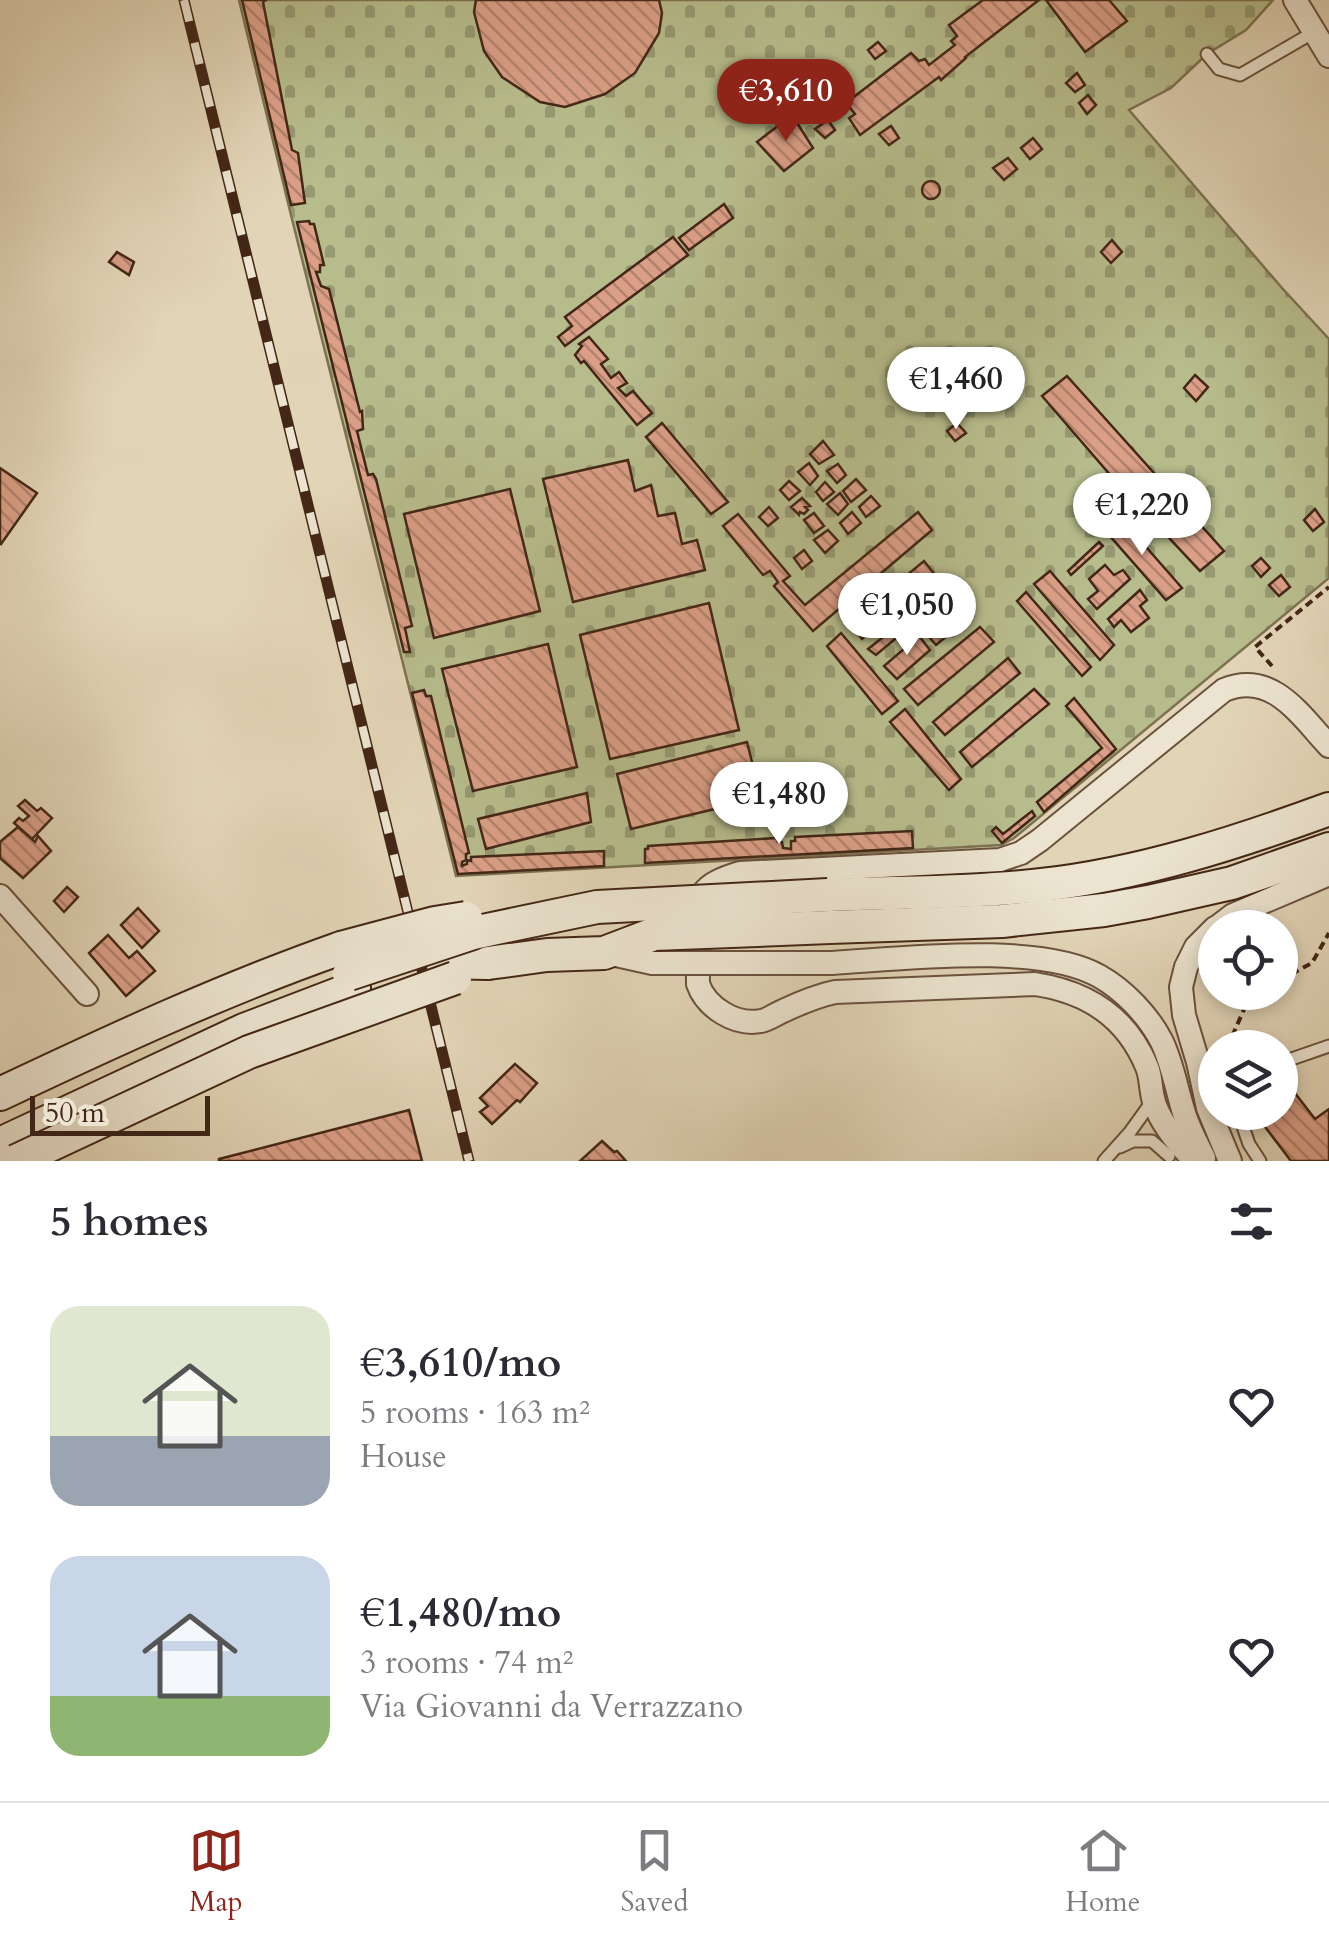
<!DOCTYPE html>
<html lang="en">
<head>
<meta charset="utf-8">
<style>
  :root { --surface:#fff; --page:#f2f2f3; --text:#2b2b33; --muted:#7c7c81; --line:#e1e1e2; --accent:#8f2418 }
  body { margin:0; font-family:Cardo,serif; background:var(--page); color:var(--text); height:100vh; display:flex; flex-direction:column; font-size:38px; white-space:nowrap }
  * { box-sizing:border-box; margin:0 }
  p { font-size:32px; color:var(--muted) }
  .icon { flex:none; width:55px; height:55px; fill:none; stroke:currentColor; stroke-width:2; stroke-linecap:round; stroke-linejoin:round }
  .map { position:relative; height:1161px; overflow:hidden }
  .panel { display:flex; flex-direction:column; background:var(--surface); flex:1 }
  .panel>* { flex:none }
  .buttons { position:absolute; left:1198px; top:910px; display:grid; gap:20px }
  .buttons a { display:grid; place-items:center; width:100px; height:100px; border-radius:50%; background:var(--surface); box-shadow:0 5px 15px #0003; font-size:50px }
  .scale { position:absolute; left:30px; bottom:25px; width:180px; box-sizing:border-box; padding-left:10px; border:5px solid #432716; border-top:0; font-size:28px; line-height:35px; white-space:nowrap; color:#432716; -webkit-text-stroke:8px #ece4d0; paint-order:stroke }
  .price { position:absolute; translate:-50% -85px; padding:0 22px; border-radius:35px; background:#fff; color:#222; font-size:32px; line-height:65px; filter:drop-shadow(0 2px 5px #0008) }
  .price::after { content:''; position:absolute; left:50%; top:60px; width:30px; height:22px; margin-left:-15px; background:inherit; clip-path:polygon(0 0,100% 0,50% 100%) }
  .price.selected { background:var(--accent); color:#fff }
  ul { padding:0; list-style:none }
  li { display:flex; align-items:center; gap:30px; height:250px; padding:0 50px }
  li span { display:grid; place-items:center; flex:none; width:280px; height:200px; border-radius:30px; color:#555 }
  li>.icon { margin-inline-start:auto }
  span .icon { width:120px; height:120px; fill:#fffc; stroke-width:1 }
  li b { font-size:42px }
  h2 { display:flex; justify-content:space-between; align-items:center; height:120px; padding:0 50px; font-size:42px }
  .tab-bar { display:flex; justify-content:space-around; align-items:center; height:140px; border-top:2px solid var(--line); background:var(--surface); font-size:28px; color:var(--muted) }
  .tab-bar a { display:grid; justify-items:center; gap:5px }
  .tab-bar .selected { color:var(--accent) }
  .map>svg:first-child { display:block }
  .cemetery { fill:url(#cemetery-stones); stroke:#7d7251; stroke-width:2.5 }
  .building { fill:url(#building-back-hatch); stroke:#432716; stroke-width:2.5 }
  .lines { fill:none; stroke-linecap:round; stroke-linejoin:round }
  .lane-casing { stroke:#6b523e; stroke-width:15 }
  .street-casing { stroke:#6b523e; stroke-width:26 }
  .secondary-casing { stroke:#432716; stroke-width:36 }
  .path { stroke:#432716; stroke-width:4; stroke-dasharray:8 5; stroke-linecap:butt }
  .lane { stroke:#ece4d0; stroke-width:11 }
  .street { stroke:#ece4d0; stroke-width:22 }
  .secondary { stroke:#ece4d0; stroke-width:32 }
  .rail-casing { stroke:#432716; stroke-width:11 }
  .rail { stroke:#ece4d0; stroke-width:8; stroke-dasharray:22; stroke-linecap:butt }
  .street-bridge-casing { stroke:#6b523e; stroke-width:26; stroke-linecap:butt }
  .secondary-bridge-casing { stroke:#432716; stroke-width:36; stroke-linecap:butt }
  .street-bridge { stroke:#ece4d0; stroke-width:22 }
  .secondary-bridge { stroke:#ece4d0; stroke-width:32 }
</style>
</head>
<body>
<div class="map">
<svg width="1329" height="1161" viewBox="0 0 1329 1161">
  <defs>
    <pattern id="cemetery-stones" width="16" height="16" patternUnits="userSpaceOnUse" patternTransform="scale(2.5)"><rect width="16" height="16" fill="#b7bc8c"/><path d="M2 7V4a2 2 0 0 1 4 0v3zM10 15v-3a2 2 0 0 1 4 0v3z" fill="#969971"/></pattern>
    <pattern id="building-back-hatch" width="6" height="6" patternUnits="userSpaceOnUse" patternTransform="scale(2.5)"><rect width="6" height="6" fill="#db9f87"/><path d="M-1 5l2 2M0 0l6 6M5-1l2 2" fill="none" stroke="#b3826d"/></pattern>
  </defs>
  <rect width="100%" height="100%" fill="#e2d5b7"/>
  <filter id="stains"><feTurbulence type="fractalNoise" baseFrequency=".002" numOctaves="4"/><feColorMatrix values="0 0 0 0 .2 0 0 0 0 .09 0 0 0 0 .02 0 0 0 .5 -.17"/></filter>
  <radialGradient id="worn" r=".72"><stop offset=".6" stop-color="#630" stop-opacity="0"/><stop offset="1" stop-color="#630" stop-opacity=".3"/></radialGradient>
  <!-- cemetery -->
  <path class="cemetery" d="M239,0h1034l-27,30 -39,24 -36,34 -42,22 153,178 47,51v239l-315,260 -13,7 -545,31 -167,-669z"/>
  <!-- building -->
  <g class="building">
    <path d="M242,0h24l-3,2 29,148 6,3 7,50 -14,2z"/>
    <path d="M476,0h183l3,13 -3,20 -24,40 -30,21 -40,13 -25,-5 -38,-25 -18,-26 -10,-39z"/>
    <path d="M983,0h56l-74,57 1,1 -25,22 -2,-3 -79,58 -11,-17 6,-4 -9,-11 65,-50 8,8 6,-2 4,6 26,-20 -4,-4 6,-5 -8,-11z"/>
    <path d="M1046,0h63l18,21 -42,31z"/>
    <path d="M878,42l8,9 -11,8 -7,-9z"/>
    <path d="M1077,73l8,12 -10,7 -9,-9z"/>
    <path d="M1088,95l8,10 -9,9 -8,-11z"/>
    <path d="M809,96l8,8 -12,9 -8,-10z"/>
    <path d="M792,115l21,33 -29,23 -27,-29z"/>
    <path d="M828,120l7,10 -10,8 -10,-9z"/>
    <path d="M891,126l8,12 -10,7 -10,-11z"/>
    <path d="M1033,138l9,11 -12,10 -9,-11z"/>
    <path d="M1008,158l9,11 -13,11 -11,-12z"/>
    <circle cx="931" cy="190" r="9"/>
    <path d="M724,204l9,14 -44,32 -10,-12z"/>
    <path d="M309,221l1,3h4l10,41h-4v7h-4l5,14 8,3 31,123 2,-1 1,18 -6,2 11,44 5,-1 3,5 36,147 -7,2 5,24h-6l-107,-430z"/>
    <path d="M673,237l15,18 -123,91 -7,-9 14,-11 -7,-9z"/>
    <path d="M1112,240l10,12 -11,11 -10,-11z"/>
    <path d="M117,252l17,10 -5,13 -20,-13z"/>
    <path d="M589,337l19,22 -7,5 10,14 8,-6 8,11 -9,5 8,8 7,-5 19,22 -15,12 -53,-64 -3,2 -6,-8 7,-9 -3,-2z"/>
    <path d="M1195,375l13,12 -12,14 -12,-13z"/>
    <path d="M1067,376l157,175 -24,20 -72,-77 -6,3 -7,-3 -7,-12 4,-5 -70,-81z"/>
    <path d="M662,423l66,79 -17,12 -65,-77z"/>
    <path d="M957,423l9,10 -11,8 -8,-10z"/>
    <path d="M823,441l11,14 -15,9 -9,-10z"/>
    <path d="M628,460l7,31 16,-6 7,31 17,-3 7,31 15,-4 8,30 -132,32 -30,-123z"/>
    <path d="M809,463l9,13 -8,9 -12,-13z"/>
    <path d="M838,464l8,11 -9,8 -10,-12z"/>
    <path d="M0,468l37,25 -36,51 -1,-1z"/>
    <path d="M856,479l10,11 -15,12 -8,-11z"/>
    <path d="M789,481l11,10 -11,9 -9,-10z"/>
    <path d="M825,482l9,10 -11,9 -7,-9z"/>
    <path d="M510,489l30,122 -106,27 -30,-124z"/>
    <path d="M840,493l8,11 -10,11 -11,-11z"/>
    <path d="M871,496l9,10 -14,11 -7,-10z"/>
    <path d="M802,498l8,8 -5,1 3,3 -4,4 -4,-2 -1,3 -8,-8z"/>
    <path d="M769,507l9,11 -10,8 -9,-9z"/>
    <path d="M1315,509l9,13 -11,9 -9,-11z"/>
    <path d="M852,512l9,11 -13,11 -8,-11z"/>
    <path d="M918,512l14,18 -119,101 -39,-45 4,-4 -8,-11 -7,4 -40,-49 15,-12 52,62 -7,5 22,24z"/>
    <path d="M814,513l10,13 -10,7 -10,-13z"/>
    <path d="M1118,515l64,73 -16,12 -63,-72z"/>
    <path d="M828,530l10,11 -13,12 -11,-13z"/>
    <path d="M1099,542l4,4 -32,29 -3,-4z"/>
    <path d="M804,550l8,11 -10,8 -8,-11z"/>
    <path d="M1261,558l9,10 -9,9 -9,-11z"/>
    <path d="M924,561l12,15 -35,30 -12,-16z"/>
    <path d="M1105,565l9,10 9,-5 7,9 -33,30 -9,-10 10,-8 -9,-12z"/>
    <path d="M1050,571l64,74 -14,15 -66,-76z"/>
    <path d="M1281,575l9,12 -11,9 -10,-11z"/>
    <path d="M945,586l5,6 -32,27 -5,-6z"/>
    <path d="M1140,590l7,10 -7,6 9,12 -18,14 -10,-12 -7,7 -6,-8z"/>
    <path d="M1026,592l65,75 -9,9 -65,-75z"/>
    <path d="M884,595l13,14 -35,30 -11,-14z"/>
    <path d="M709,603l30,127 -129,29 -30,-124z"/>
    <path d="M958,604l13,12 -35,29 -12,-14z"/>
    <path d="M902,622l5,7 -31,26 -8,-6z"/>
    <path d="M980,627l14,15 -76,63 -14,-16z"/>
    <path d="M841,633l57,68 -16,13 -55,-68z"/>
    <path d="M919,636l11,14 -33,29 -13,-13z"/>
    <path d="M548,644l29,123 -104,24 -31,-122z"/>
    <path d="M1008,658l12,15 -75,62 -12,-13z"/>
    <path d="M1034,689l15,15 -77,63 -12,-15z"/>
    <path d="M424,690l2,6h5l38,157 -3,1v6l-4,2v4l5,-2v-4l4,1v-4l133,-6v15l-146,8 -46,-181z"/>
    <path d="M1074,698l42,51 -72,63 -7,-10 65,-54 -36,-42z"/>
    <path d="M905,709l56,70 -12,11 -59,-68z"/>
    <path d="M747,742l14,56 -130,31 -14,-55z"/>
    <path d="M587,793l4,29 -105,27 -8,-30z"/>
    <path d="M25,800l12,11 4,-3 11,10 -20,21 -18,-16 5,-5 4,3 6,-5 -11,-10z"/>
    <path d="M1032,811l3,5 -33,27 -10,-12 4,-4 7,7z"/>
    <path d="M18,827l17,15 3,-6 13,15 -28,27 -23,-20v-16z"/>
    <path d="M912,831l1,17 -268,15v-14h3v-3l128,-8 2,4h4l1,6 8,1v-8h4v-4z"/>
    <path d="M67,887l11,10 -14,15 -10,-11z"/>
    <path d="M138,908l21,23 -17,17 -21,-23z"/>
    <path d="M108,935l21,23 8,-7 18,20 -29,25 -37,-43z"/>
    <path d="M515,1064l22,19 -17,19 -3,-2 -25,24 -12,-12 8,-6 -8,-8z"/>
    <path d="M1291,1088l24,31 14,-10v52h-38l-35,-46 3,-3h21v-15z"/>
    <path d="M409,1110l13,51h-203v-2z"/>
    <path d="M602,1141l12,11 3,-1 9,10h-46z"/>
  </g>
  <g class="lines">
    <defs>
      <g id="lane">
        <path d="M1207,54l12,15 21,6 74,-43"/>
        <path d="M1280,1063l49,-17"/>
        <path d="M1238,1112l11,32 11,17"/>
        <path d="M1120,1147l13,-6h19l17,15"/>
        <path d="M1104,1161l26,-29 23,-32"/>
      </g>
      <g id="street">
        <path d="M1295,0l34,56"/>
        <path d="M0,896l87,98"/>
        <path d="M1215,928l-19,19 -10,20 -5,20 3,28 14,47 10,46 22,53"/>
        <path d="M1216,928l17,-13 96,-41"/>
        <path d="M832,963c69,-4 207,-21 267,13 25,14 50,40 63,66 11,23 15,50 23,74 5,15 12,28 19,42"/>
        <path d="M1195,1161c-15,-15 -33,-37 -40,-56 -5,-13 -3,-26 -8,-38 -21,-51 -60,-75 -112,-83l-200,8c-19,4 -35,11 -52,19 -7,3 -15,9 -22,10 -26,5 -55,-14 -63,-37 0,-17 -1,-34 -1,-51 -1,-39 4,-48 43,-60l260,-13 21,-7 19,-13 184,-150c48,-20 76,25 105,56"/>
      </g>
      <g id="secondary">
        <path d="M828,895c71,-3 143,-2 214,-10 98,-11 194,-42 287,-76"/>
        <path d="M830,927l172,-6 102,-11 44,-8 84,-19 97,-34"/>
        <path d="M440,962l48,1"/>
        <path d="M0,1094c112,-53 224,-105 341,-146"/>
        <path d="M0,1144l244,-114 110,-42"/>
      </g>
    </defs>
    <!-- lane casing -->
    <use href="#lane" class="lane-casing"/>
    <!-- street casing -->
    <use href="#street" class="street-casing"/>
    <!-- secondary casing -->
    <use href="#secondary" class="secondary-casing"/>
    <!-- path -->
    <g class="path">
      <path d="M1272,666l-17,-19 74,-60"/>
      <path d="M1280,980l32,-17 17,-30"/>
      <path d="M1227,1048l18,-41 11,-15"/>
    </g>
    <!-- lane -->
    <use href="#lane" class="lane"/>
    <!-- street -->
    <use href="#street" class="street"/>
    <!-- secondary -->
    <use href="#secondary" class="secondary"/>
    <defs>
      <path id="rail" d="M184,0l285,1161"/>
    </defs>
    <!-- rail casing -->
    <use href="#rail" class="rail-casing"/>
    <!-- rail -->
    <use href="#rail" class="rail"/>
    <defs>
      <path id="street-bridge" d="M607,953l45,10h180"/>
      <g id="secondary-bridge">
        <path d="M341,948l94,-25 31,-5"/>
        <path d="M488,963l59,-8 57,-2 50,-19 176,-7"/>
        <path d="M349,974l124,-41 124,-26 231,-12"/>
        <path d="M16,1161l233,-109 206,-74"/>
      </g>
    </defs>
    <!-- street-bridge casing -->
    <use href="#street-bridge" class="street-bridge-casing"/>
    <!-- secondary-bridge casing -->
    <use href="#secondary-bridge" class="secondary-bridge-casing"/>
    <!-- street-bridge -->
    <use href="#street-bridge" class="street-bridge"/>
    <!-- secondary-bridge -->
    <use href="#secondary-bridge" class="secondary-bridge"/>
  </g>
  <rect width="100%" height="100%" filter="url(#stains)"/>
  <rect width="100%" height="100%" fill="url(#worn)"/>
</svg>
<div class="buttons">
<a><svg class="icon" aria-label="locate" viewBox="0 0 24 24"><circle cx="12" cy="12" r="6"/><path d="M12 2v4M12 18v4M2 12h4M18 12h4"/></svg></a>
<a><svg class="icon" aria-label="layers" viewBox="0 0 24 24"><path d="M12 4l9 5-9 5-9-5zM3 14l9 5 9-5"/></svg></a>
</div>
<div class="scale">50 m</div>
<b class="price selected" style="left:786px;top:144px">€3,610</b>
<b class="price" style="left:956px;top:432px">€1,460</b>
<b class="price" style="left:1142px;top:558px">€1,220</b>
<b class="price" style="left:907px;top:658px">€1,050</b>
<b class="price" style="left:779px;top:847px">€1,480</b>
</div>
<section class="panel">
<h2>5 homes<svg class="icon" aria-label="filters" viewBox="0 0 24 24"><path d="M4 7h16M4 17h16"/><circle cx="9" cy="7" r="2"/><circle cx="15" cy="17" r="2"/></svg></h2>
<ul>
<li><span style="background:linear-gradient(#dfe7d0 65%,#9aa5b1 0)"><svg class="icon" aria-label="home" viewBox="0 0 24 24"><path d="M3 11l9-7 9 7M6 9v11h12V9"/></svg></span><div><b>€3,610/mo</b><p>5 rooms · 163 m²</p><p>House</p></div><svg class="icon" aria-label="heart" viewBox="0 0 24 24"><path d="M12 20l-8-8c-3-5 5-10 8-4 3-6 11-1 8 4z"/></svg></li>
<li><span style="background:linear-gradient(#c9d6e8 70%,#8fb573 0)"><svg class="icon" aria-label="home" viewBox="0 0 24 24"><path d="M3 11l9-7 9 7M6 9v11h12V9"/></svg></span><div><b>€1,480/mo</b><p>3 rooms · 74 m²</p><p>Via Giovanni da Verrazzano</p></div><svg class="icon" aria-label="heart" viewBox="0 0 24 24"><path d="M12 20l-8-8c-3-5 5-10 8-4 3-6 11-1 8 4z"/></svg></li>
</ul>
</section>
<nav class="tab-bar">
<a class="selected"><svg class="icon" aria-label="map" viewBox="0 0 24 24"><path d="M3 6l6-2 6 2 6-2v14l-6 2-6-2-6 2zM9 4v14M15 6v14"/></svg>Map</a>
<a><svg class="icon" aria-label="saved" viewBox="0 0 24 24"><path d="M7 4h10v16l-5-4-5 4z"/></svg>Saved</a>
<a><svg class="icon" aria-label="home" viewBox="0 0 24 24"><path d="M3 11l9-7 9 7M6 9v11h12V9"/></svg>Home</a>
</nav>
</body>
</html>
